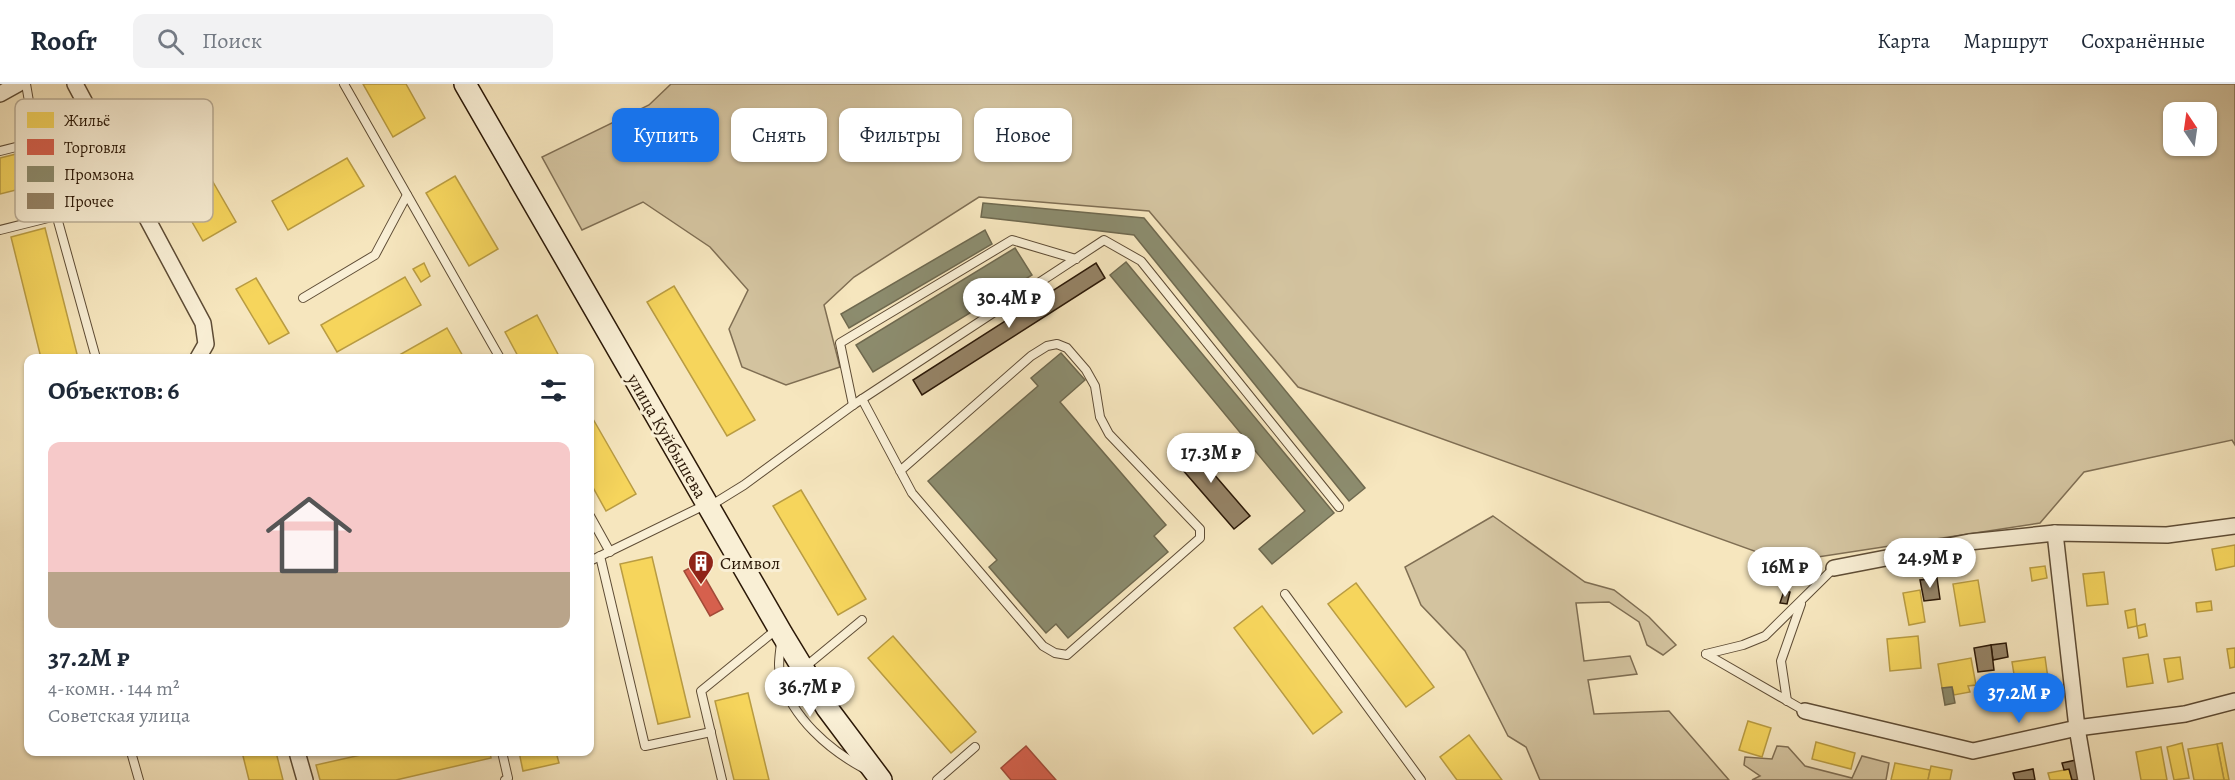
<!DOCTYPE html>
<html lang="ru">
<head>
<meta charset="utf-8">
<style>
  :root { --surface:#fff; --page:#f2f2f3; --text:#1f2937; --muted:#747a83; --line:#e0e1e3; --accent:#1a73e8 }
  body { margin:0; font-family:Alegreya,serif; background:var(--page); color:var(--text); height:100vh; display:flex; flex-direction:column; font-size:22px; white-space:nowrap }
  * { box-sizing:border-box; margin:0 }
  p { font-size:20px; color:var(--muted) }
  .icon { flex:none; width:33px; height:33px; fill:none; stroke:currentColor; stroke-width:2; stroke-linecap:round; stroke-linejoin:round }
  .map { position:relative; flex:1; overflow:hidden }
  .panel { position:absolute; left:24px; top:270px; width:570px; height:402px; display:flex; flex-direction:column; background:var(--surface); border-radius:12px; box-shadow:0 2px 4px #0004 }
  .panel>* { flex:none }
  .hud { position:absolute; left:612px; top:24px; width:570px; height:54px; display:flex; gap:12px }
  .needle { width:39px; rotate:347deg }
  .tools { position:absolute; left:2163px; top:18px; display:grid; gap:12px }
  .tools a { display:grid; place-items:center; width:54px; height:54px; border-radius:12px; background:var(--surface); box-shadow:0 2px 4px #0004; font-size:30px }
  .price { position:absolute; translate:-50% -51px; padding:0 14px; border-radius:21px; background:#fff; color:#222; font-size:20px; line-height:39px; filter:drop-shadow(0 2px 3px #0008) }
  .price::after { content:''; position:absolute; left:50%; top:36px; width:18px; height:14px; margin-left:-9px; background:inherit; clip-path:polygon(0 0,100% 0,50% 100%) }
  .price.current { background:var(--accent); color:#fff }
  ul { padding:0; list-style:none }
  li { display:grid; align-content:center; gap:12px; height:318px; padding:0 24px }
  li+li { border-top:2px solid var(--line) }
  li span { display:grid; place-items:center; height:186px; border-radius:12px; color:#555 }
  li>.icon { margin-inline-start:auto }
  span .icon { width:108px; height:108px; fill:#fffc; stroke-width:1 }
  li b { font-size:26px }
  h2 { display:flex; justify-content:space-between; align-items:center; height:72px; padding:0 24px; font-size:26px }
  .pill { padding:0 21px; border-radius:12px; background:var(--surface); box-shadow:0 2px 4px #0004; font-size:21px; line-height:54px }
  .pill.current { background:var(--accent); color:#fff }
  header { display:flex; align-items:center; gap:36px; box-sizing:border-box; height:84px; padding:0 30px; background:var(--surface); border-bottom:2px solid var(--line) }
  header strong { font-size:28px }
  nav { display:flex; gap:33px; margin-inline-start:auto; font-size:21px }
  .search { width:420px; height:54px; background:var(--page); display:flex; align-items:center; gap:15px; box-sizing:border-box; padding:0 21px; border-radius:12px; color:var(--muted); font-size:22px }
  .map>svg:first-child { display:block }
  .green { fill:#d3c39f; stroke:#7f6e53; stroke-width:1.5; fill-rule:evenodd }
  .homes { fill:#f6d55c; stroke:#b99c42; stroke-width:1.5 }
  .shops { fill:#d6604d; stroke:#a34a38; stroke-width:1.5 }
  .industry { fill:#8c8c6e; stroke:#6f694f; stroke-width:1.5 }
  .building { fill:#958366; stroke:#2b1807; stroke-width:1.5 }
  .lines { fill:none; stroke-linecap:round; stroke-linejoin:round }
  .lane-casing { stroke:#5e4c35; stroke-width:10 }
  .street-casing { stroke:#5e4c35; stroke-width:18 }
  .secondary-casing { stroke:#2b1807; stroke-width:24 }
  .lane { stroke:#f9efd5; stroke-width:8 }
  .street { stroke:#f9efd5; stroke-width:15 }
  .secondary { stroke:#f9efd5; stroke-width:21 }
  .labels { text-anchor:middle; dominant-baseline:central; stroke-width:6; stroke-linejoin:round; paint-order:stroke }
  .street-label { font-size:18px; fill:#2b1807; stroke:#f9efd5 }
  .poi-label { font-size:18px; fill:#2b1807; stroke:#f9efd5; text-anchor:start }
  .key { fill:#f9efd5; stroke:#bbae97; stroke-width:1.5 }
  .key-label { font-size:16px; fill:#2b1807 }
</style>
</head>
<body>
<header>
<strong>Roofr</strong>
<div class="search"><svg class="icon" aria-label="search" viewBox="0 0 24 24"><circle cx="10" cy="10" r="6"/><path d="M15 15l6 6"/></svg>Поиск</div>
<nav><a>Карта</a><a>Маршрут</a><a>Сохранённые</a></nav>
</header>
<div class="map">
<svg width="2235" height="696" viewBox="0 0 2235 696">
  <rect width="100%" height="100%" fill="#f6e6be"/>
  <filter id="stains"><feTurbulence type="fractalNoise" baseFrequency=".00333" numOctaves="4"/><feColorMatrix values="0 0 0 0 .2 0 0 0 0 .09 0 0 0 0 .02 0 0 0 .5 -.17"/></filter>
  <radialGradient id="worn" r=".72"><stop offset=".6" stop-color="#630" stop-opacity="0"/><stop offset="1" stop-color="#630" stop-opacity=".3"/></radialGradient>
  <!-- green -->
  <g class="green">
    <path d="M671,0h1564v361l-3,-5 -148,32 -44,51 -255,39 -487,-175 -149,-176 -170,-14 -125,80 -30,28 16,62 -54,18 -44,-18 -13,-38 19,-39 -38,-43 -67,-45 -61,28 -40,-73 107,-52zM2174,28h32v34h-32z"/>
    <path d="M1493,432l92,66 29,8 35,27 27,28 -13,10 -16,-10 -8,-23 -30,-20 -33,1 8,58 46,-5 7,18 -49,6 6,34 75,-3 60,69h-189l-14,-33 -18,-11 -43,-85 -44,-46 -16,-38z"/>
    <path d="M1777,662l11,1 17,19 47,12 10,-22 27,7 -3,17h-134l8,-4 -16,-11 1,-8 27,2z"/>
  </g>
  <!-- homes -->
  <g class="homes">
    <path d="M363,0h43l19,34 -32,19z"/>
    <path d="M194,65l42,73 -33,19 -42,-73z"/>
    <path d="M24,68l8,34 -32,8v-36z"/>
    <path d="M347,74l17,28 -76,44 -16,-29z"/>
    <path d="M455,92l43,73 -29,17 -43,-73z"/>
    <path d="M45,144l33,130h-37l-30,-121z"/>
    <path d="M424,179l6,13 -9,6 -8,-13z"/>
    <path d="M405,193l16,28 -84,47 -16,-27z"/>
    <path d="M256,194l33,55 -20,11 -33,-55z"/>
    <path d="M674,202l81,134 -28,16 -80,-134z"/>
    <path d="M537,231l23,43h-41l-14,-26z"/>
    <path d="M447,244l17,30h-70z"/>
    <path d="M593,335l43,75 -30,17 -16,-29v-60z"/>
    <path d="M801,406l65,109 -28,16 -65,-109z"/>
    <path d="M2235,461v21l-19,4 -4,-21z"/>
    <path d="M652,473l38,160 -32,7 -38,-160z"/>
    <path d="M2045,482l2,12 -15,3 -2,-13z"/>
    <path d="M2104,488l4,32 -21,2 -4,-32z"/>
    <path d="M1978,496l7,42 -25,4 -7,-42z"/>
    <path d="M1356,499l78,104 -28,20 -78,-103z"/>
    <path d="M1920,506l5,32 -16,3 -6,-32z"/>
    <path d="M2211,517l1,9 -15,2 -1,-9z"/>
    <path d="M1262,522l80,106 -29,22 -79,-106z"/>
    <path d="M2135,525l2,17 -9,2 -3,-17z"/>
    <path d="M2145,540l2,12 -8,2 -2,-12z"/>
    <path d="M893,552l83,96 -25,21 -83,-95z"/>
    <path d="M1918,552l3,32 -31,3 -3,-32z"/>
    <path d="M2235,564v19l-5,1 -3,-19z"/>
    <path d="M2148,570l5,29 -26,4 -4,-29z"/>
    <path d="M2045,573l6,43 -32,5 -7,-43z"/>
    <path d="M2180,573l3,22 -15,3 -4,-23z"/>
    <path d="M1971,574l5,27 -8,1 2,6 -16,3 -2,-8 -10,1 -4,-24z"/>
    <path d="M748,609l21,87h-35l-19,-79z"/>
    <path d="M1748,637l23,7 -9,29 -23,-7z"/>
    <path d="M1469,651l33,45h-45l-17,-23z"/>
    <path d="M1816,658l39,11 -4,16 -39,-10z"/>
    <path d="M2182,659l7,35 -15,2 -7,-33z"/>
    <path d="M2222,659l7,37h-5l-7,-36z"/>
    <path d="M2217,660l7,36h-30l-6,-31z"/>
    <path d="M2161,663l6,33h-26l-5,-28z"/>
    <path d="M242,668h34l7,28h-34z"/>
    <path d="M374,668h116l1,6 -95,22h-76l-4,-15z"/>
    <path d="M519,668h37l3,11 -36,8z"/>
    <path d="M1895,679l35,7 -2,10h-37z"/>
    <path d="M1931,682l21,4 -2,10h-22z"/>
    <path d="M2069,685l3,11h-22l-2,-7z"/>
  </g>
  <!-- shops -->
  <g class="shops">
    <path d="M697,480l26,45 -13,7 -26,-45z"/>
    <path d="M1026,662l30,34h-45l-10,-12z"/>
  </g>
  <!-- industry -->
  <g class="industry">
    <path d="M983,119l161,15 221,270 -16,13 -215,-266 -153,-18z"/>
    <path d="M985,146l7,14 -143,84 -8,-14z"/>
    <path d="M1015,164l17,27 -159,97 -17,-27z"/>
    <path d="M1126,178l208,251 -62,51 -13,-15 46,-38 -195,-236z"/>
    <path d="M1061,269l24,27 -25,22 106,123 -12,11 14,16 -100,86 -12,-14 -10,9 -57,-66 8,-7 -69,-79 110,-95 -7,-8z"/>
    <path d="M1952,603l3,16 -10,2 -3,-17z"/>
  </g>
  <!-- building -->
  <g class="building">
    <path d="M1096,179l9,15 -183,117 -9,-15z"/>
    <path d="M1199,357l14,17 -7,7 44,51 -16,13 -59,-68z"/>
    <path d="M1937,494l3,21 -16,2 -4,-21z"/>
    <path d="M1784,507l6,1 -3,12 -7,-1z"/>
    <path d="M2006,559l2,14 -15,3 -2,-15z"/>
    <path d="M1991,561l3,25 -16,2 -4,-24z"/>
    <path d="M2076,676l4,20h-8l-3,-11 -5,1 -2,-7z"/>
    <path d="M2033,685l2,11h-20l-2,-7z"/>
  </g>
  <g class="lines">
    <defs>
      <g id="lane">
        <path d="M26,0l10,58 60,216"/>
        <path d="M344,0l156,274"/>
        <path d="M0,67l36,-9"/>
        <path d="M0,146l56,-14"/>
        <path d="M303,214l72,-43 32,-60"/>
        <path d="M862,315l50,94 131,153 12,7 12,2 133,-117v-9l-91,-95 -9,-17 -5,-31 -9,-16 -19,-22 -10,-4 -10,2 -16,10 -131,115"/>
        <path d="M853,321l-13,-62 172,-103 64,19"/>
        <path d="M710,422l34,-21 109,-80 251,-165 37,21 198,246"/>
        <path d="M590,432l20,36"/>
        <path d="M600,472l45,190 66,-14"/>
        <path d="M590,477l117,-57"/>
        <path d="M1285,510l136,186"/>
        <path d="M781,558c-1,12 -4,25 0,37 12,39 47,70 82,89"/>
        <path d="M1706,570l37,-9 22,-9 69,-68"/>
        <path d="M1706,570l99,57"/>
        <path d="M805,583l57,-47"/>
        <path d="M1787,617l-6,-40 20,-57"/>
        <path d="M131,668l8,28"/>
        <path d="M502,668l6,26 -3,2"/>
        <path d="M722,696l-21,-89 76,-62"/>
        <path d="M937,696l38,-33"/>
      </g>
      <g id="street">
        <path d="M75,0l128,239 3,21 -8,14"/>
        <path d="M0,10l18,-10"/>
        <path d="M2055,449l22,195 9,52"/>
        <path d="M1834,484l135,-26 86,-9 112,2 68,-9"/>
        <path d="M1805,627l168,40 104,-23 108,-14 50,-13"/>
        <path d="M297,668l8,28"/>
      </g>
      <path id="secondary" d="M465,0l317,550 45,74 54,72"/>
    </defs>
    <!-- lane casing -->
    <use href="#lane" class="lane-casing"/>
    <!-- street casing -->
    <use href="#street" class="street-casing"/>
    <!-- secondary casing -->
    <use href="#secondary" class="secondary-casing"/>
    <!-- lane -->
    <use href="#lane" class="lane"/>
    <!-- street -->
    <use href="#street" class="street"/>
    <!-- secondary -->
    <use href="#secondary" class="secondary"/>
  </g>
  <!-- icons -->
  <defs>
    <symbol id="building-pin" viewBox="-11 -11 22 30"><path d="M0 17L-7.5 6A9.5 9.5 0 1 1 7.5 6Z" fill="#8f2418" stroke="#f9efd5"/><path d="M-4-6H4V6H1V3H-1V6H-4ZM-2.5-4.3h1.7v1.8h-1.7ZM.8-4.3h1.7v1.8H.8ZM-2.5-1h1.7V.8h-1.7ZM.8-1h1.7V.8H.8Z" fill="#fff"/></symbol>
  </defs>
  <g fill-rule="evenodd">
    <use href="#building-pin" x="686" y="464" width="30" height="40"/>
  </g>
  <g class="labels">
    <!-- street labels -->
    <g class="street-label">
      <text transform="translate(667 352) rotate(60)">улица Куйбышева</text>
    </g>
    <!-- poi labels -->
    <g class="poi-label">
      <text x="720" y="479">Символ</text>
    </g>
  </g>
  <!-- legend -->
  <rect x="15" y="15" width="198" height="123" rx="9" class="key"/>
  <rect x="27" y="28" width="27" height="16" fill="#f6d55c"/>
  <rect x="27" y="55" width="27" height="16" fill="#d6604d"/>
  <rect x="27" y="82" width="27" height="16" fill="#8c8c6e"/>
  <rect x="27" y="109" width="27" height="16" fill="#958366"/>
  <g class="key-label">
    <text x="64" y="42">Жильё</text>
    <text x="64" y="69">Торговля</text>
    <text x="64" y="96">Промзона</text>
    <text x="64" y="123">Прочее</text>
  </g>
  <rect width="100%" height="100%" filter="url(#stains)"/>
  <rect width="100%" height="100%" fill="url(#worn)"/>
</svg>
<div class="tools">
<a><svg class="needle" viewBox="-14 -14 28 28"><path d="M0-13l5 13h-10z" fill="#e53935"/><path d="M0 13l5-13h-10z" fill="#747a83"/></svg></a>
</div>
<b class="price" style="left:1009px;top:245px">30.4M ₽</b>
<b class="price" style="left:1211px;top:400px">17.3M ₽</b>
<b class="price" style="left:1930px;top:505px">24.9M ₽</b>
<b class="price" style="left:1785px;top:514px">16M ₽</b>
<b class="price" style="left:810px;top:634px">36.7M ₽</b>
<b class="price current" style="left:2019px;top:640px">37.2M ₽</b>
<div class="hud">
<a class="pill current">Купить</a>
<a class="pill">Снять</a>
<a class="pill">Фильтры</a>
<a class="pill">Новое</a>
</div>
<section class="panel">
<h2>Объектов: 6<svg class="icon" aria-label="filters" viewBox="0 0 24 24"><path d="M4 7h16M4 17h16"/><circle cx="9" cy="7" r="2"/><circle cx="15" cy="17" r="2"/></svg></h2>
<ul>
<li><span style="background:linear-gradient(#f6c9c9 70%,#b9a48a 0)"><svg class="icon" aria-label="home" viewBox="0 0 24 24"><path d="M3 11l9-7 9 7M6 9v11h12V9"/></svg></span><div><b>37.2M ₽</b><p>4-комн. · 144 m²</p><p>Советская улица</p></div></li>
</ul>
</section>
</div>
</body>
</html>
